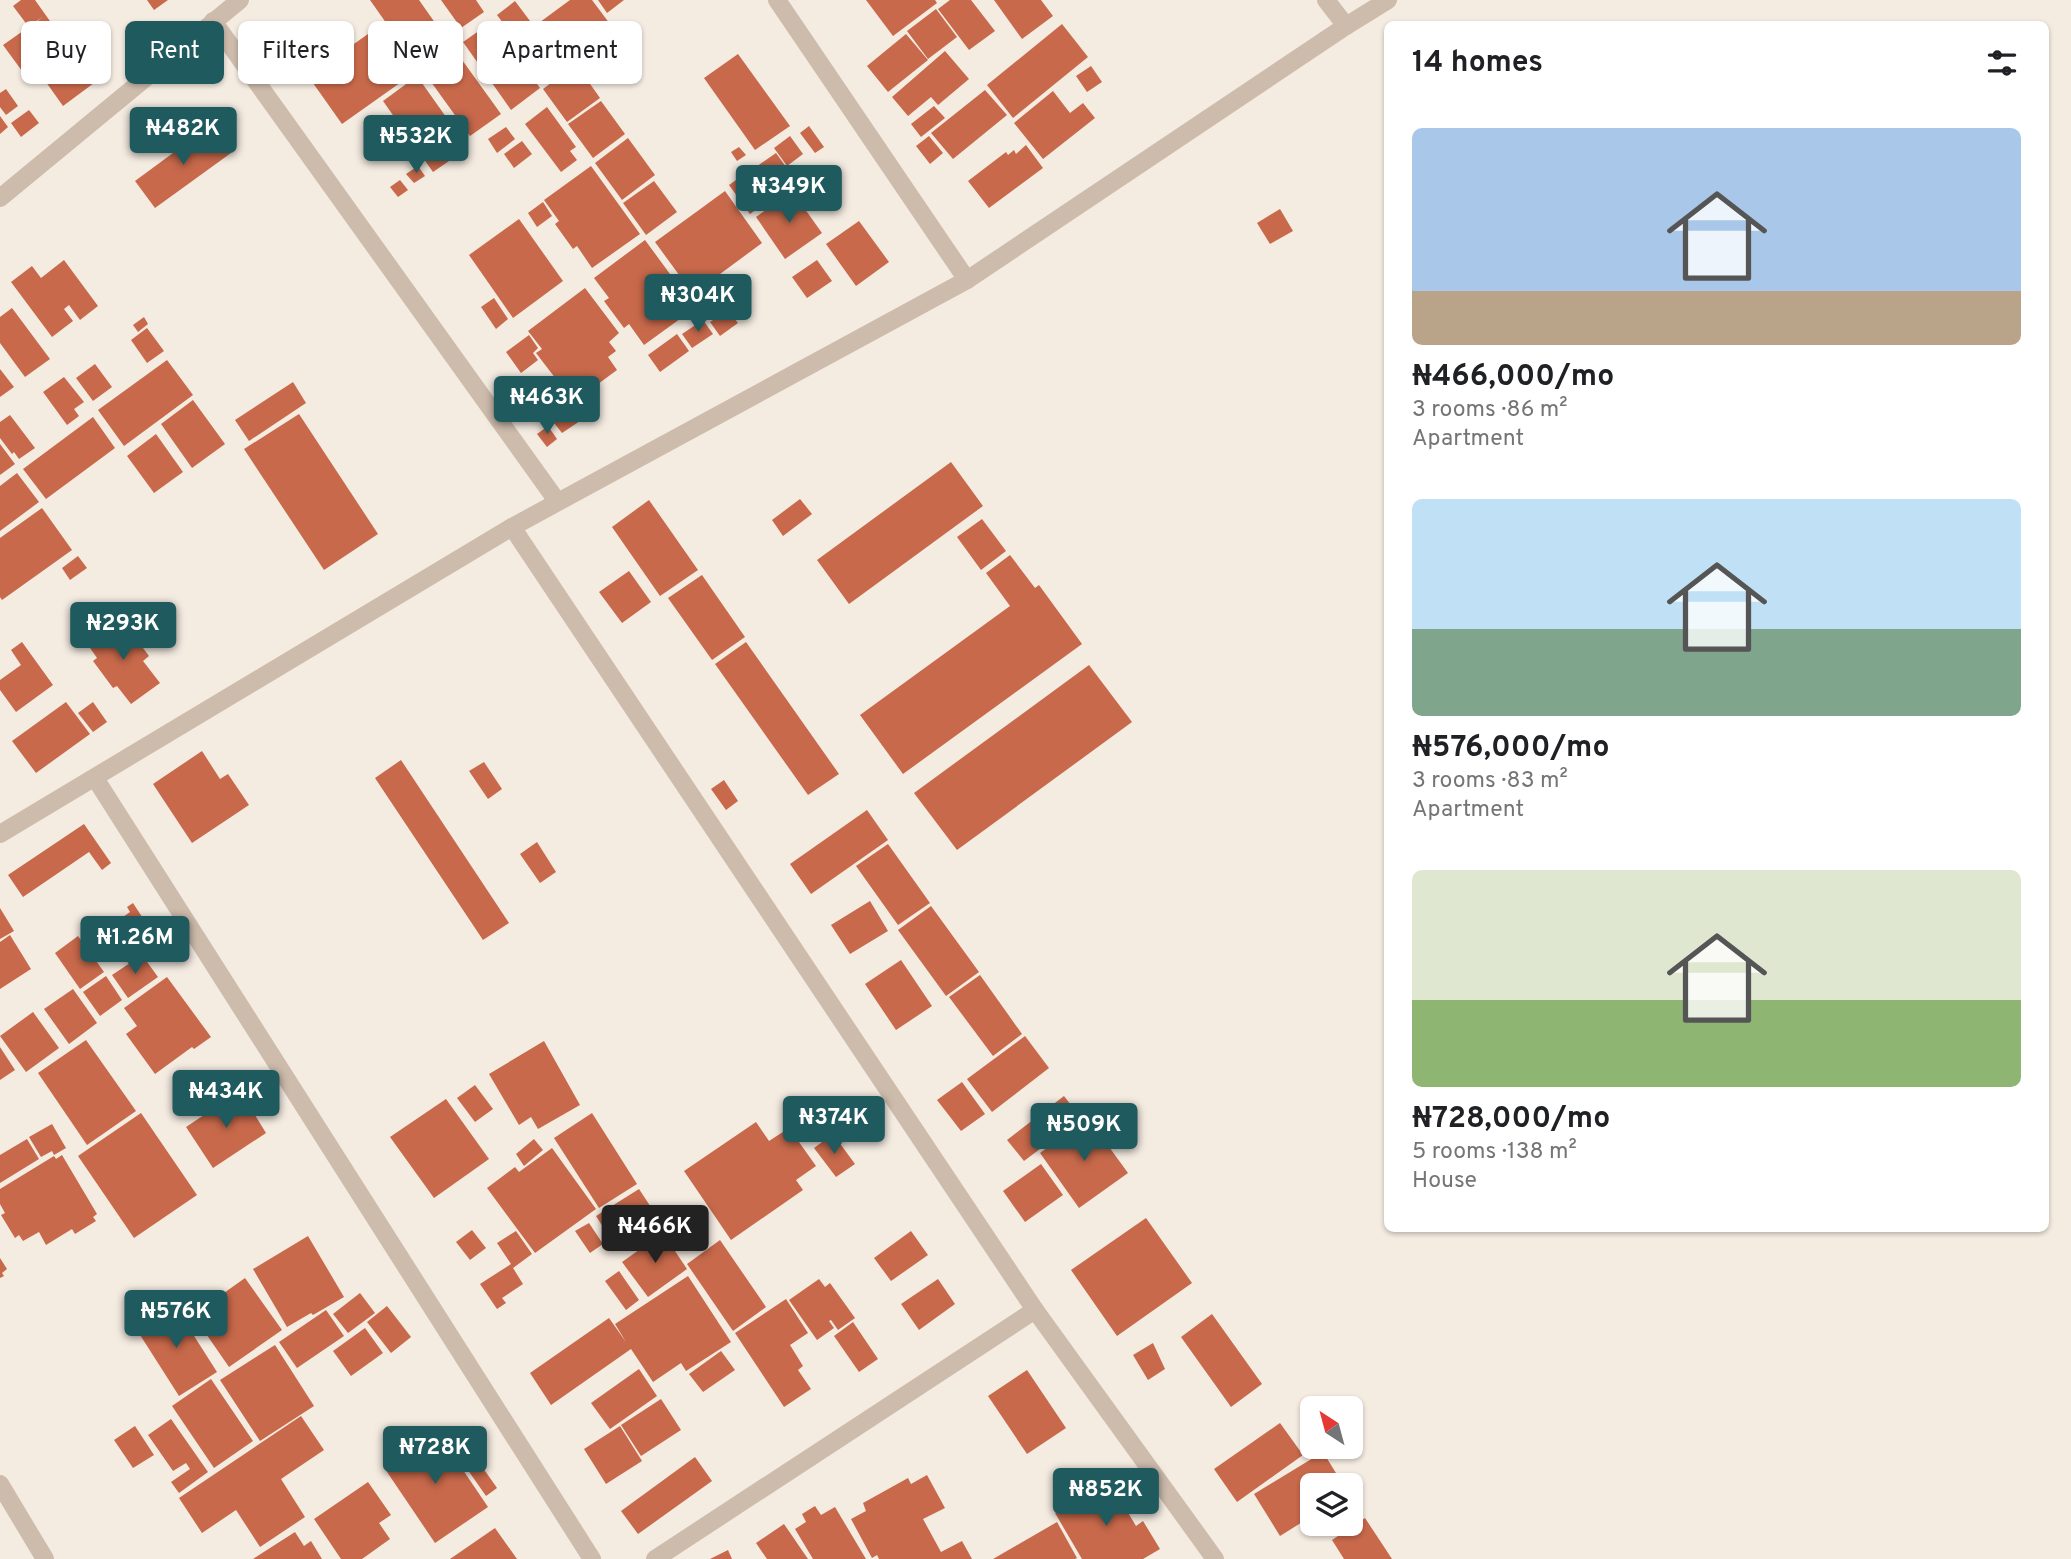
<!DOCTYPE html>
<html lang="en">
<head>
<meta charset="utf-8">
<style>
  :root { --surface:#fff; --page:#f6f6f6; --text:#202124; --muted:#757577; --accent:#1f5a5e }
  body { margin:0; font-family:Overpass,sans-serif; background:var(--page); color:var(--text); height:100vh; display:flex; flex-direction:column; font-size:26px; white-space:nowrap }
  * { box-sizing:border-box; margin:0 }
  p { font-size:23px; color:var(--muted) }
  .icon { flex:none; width:38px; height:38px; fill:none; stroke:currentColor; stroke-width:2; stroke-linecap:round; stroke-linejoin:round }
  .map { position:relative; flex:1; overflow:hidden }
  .details { position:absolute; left:1384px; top:21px; width:665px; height:1211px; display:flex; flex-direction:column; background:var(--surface); border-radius:10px; box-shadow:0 2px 5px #0004 }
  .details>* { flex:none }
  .guide { position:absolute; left:21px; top:21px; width:665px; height:63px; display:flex; gap:14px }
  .needle { width:46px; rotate:324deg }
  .buttons { position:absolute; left:1300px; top:1396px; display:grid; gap:14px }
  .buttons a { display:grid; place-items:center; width:63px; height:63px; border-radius:10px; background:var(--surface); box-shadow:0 2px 5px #0004; font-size:35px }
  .price { position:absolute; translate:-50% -60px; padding:0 16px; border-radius:7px; background:var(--accent); color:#fff; font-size:23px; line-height:46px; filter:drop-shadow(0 2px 4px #0008) }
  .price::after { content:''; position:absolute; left:50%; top:42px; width:21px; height:16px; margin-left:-10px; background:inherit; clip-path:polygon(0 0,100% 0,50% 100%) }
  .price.on { background:#222; color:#fff }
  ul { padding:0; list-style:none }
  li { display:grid; align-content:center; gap:14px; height:371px; padding:0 28px }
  li span { display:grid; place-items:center; height:217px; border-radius:10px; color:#555 }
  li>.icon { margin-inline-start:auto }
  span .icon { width:126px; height:126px; fill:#fffc; stroke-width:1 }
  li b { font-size:30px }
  h2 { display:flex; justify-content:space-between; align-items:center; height:84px; padding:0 28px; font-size:30px }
  .chip { padding:0 24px; border-radius:10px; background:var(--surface); box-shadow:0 2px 5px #0004; font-size:24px; line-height:63px }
  .chip.on { background:var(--accent); color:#fff }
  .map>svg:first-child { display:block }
  .building { fill:#c8694b }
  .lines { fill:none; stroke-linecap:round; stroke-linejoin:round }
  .minor { stroke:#cdbbac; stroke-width:18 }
</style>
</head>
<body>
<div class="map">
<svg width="2071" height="1559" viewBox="0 0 2071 1559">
  <rect width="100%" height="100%" fill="#f4ebe1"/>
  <!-- building -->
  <g class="building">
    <path d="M21,0h14l59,83 -31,23 -27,-38 -11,7 -22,-30 40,-28 -15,9 -15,-20z"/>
    <path d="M147,0h21l-14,10z"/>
    <path d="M370,0h49l31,44 -33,23z"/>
    <path d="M441,0h35l8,12 -23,16z"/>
    <path d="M570,0h22l21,28 -67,50 -29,-39z"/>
    <path d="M598,0h26l-17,13z"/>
    <path d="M866,0h69l2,3 -44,33z"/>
    <path d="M950,0h21l24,31 -26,19 -31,-41z"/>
    <path d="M994,0h47l12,16 -31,23z"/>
    <path d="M515,1l18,24 -18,14 -18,-24z"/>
    <path d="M936,9l21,28 -29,22 -21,-28z"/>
    <path d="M493,21l47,67 -29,22 -48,-68z"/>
    <path d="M1062,24l26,33 -75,61 -26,-33z"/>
    <path d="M381,25l33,48 -72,51 -34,-48z"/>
    <path d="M906,34l22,26 -40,32 -21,-26z"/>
    <path d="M452,46l49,68 -31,22 -49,-68z"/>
    <path d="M945,51l24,28 -31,26 -7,-8 -23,19 -16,-19z"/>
    <path d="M738,54l52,72 -35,24 -51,-72z"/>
    <path d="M576,64l24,34 -33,24 -24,-33z"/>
    <path d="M1091,66l11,16 -15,10 -11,-16z"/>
    <path d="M417,76l51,72 -35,24 -50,-71z"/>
    <path d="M6,89l12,17 -12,9 -6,-8v-14z"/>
    <path d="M985,90l22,25 -54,44 -22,-26z"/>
    <path d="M1053,91l17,22 13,-10 12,15 -52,41 -29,-36z"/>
    <path d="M601,101l24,33 -32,24 -25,-34z"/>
    <path d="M934,106l11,12 -24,19 -10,-13z"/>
    <path d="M547,107l29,40 -6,4 7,9 -16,12 -36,-48z"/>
    <path d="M29,110l10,13 -18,14 -10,-14z"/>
    <path d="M0,116l8,11 -8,7z"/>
    <path d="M211,125l20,28 -76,55 -20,-27z"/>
    <path d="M809,126l15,21 -9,6 -15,-20z"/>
    <path d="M506,127l9,12 -18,14 -9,-14z"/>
    <path d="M790,136l13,18 -16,12 -13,-18z"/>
    <path d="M929,136l14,17 -13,11 -14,-18z"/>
    <path d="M628,138l27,37 -33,25 -27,-37z"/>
    <path d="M522,141l10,13 -18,14 -10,-14z"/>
    <path d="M1026,145l17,23 -54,40 -21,-27 38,-29 2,3 6,-5 2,4z"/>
    <path d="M739,147l7,8 -9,6 -6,-9z"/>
    <path d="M776,153l22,30 -23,16 -22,-30z"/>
    <path d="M418,166l7,10 -11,7 -8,-9z"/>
    <path d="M591,166l49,68 -48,34 -15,-22 -4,3 -18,-25 4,-3 -15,-21z"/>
    <path d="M750,170l21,29 -21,15 -21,-29z"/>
    <path d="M400,180l8,10 -10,7 -8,-10z"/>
    <path d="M654,181l23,31 -31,23 -23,-32z"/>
    <path d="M725,191l37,52 -69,51 -38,-52z"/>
    <path d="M792,191l30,42 -37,26 -29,-42z"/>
    <path d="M543,202l9,14 -15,11 -9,-14z"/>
    <path d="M1280,209l13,22 -23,13 -13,-21z"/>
    <path d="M519,219l44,62 -50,37 -44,-63z"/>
    <path d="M859,221l30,41 -33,24 -30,-42z"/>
    <path d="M645,240l50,68 -51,37 -15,-21 -5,4 -20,-27 5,-3 -15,-20z"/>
    <path d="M64,260l34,46 -18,14 -11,-15 -5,4 9,12 -21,16 -41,-55 21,-16 9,12z"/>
    <path d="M817,260l15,21 -25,17 -15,-21z"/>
    <path d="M585,288l34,45 -10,9 7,9 -8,6 9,13 -19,14 -7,-8 -29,22 -11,-15 5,-4 -20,-26 6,-4 -14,-18z"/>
    <path d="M494,298l14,21 -12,10 -15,-22z"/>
    <path d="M12,308l38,51 -25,18 -25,-34v-26z"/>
    <path d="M728,310l10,13 -18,13 -10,-14z"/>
    <path d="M144,317l4,7 -10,8 -5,-7z"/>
    <path d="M703,320l10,14 -21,14 -10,-14z"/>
    <path d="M147,328l17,23 -17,12 -16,-23z"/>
    <path d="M677,334l12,17 -29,21 -12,-17z"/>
    <path d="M529,335l9,13 -5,5 5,7 -17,13 -15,-21z"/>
    <path d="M167,360l26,35 -69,51 -26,-36z"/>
    <path d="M95,364l17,23 -19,14 -17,-23z"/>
    <path d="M0,369l14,18 -14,10z"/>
    <path d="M64,377l20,25 -10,7 5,7 -12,9 -24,-33z"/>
    <path d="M293,382l13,21 -57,38 -14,-21z"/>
    <path d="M193,400l32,44 -33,24 -31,-44z"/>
    <path d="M569,405l11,16 -18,12 -11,-14z"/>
    <path d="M299,414l79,120 -54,36 -80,-121z"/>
    <path d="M10,415l25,33 -16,11 -5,-7 -2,2 -12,-16v-16z"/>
    <path d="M93,417l22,31 -69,51 -23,-30z"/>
    <path d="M548,426l9,13 -10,8 -10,-13z"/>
    <path d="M156,434l27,38 -29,21 -27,-37z"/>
    <path d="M0,444l15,20 -15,11z"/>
    <path d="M951,462l32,44 -134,98 -32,-44z"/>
    <path d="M17,473l22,29 -39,29v-45z"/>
    <path d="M800,499l12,15 -29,22 -11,-16z"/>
    <path d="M649,500l49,70 -38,26 -48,-69z"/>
    <path d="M42,508l30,42 -70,50 -2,-3v-59z"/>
    <path d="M982,519l24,32 -25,19 -24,-33z"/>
    <path d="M1010,555l25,33 4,-3 43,59 -179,130 -43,-59 150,-109 -24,-33z"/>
    <path d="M78,556l9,12 -17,12 -8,-12z"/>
    <path d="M629,571l22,31 -29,21 -23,-31z"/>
    <path d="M702,575l43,62 -33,23 -44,-62z"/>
    <path d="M115,621l11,15 5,-4 18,24 -6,5 17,22 -29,21 -14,-18 -4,2 -20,-27 4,-3 -11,-16z"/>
    <path d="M22,642l31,43 -37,27 -16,-22v-10l21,-15 -10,-15z"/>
    <path d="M746,642l93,132 -31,21 -93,-131z"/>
    <path d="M1089,665l43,57 -175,128 -43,-57z"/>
    <path d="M66,702l24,32 -54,39 -24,-32z"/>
    <path d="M93,702l14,20 -14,10 -15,-19z"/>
    <path d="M202,751l18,28 8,-5 21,31 -57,38 -39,-59z"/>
    <path d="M401,760l108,163 -26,17 -108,-162z"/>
    <path d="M484,762l18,27 -14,10 -19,-28z"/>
    <path d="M724,780l14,21 -12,9 -15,-21z"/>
    <path d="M867,810l21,30 -77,54 -21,-30z"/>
    <path d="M84,824l27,39 -9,7 -13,-18 -66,45 -15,-22z"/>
    <path d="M537,842l19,30 -16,11 -20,-29z"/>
    <path d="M888,844l42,59 -32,22 -42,-59z"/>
    <path d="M870,901l18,30 -38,23 -19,-29z"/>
    <path d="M133,903l15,23 -20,14 -12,-18 14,-10 -3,-5z"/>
    <path d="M931,906l48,66 -33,24 -48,-66z"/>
    <path d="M0,908l14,23 -14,8z"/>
    <path d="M146,934l7,11 -10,7 -8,-11z"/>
    <path d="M10,935l21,34 -31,20v-47z"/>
    <path d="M78,936l26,36 -24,17 -25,-36z"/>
    <path d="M142,955l16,22 -30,21 -16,-23z"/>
    <path d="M901,960l31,46 -36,24 -31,-46z"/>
    <path d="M980,975l42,59 -29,22 -44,-59z"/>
    <path d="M106,976l16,24 -22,16 -17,-24z"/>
    <path d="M167,977l44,60 -17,12 -2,-2 -37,27 -29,-40 11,-8 -13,-18z"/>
    <path d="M73,989l24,34 -28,21 -25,-35z"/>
    <path d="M33,1012l26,36 -33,24 -26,-36z"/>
    <path d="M1025,1036l24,32 -57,44 -25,-33z"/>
    <path d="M86,1040l50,71 -49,34 -49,-72z"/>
    <path d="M544,1041l36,64 -42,24 -7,-12 -12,8 -30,-51z"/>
    <path d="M0,1047l15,23 -15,10z"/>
    <path d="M962,1082l23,32 -24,17 -24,-31z"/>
    <path d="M475,1085l18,24 -18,13 -18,-24z"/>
    <path d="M240,1091l26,42 -53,35 -27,-41z"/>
    <path d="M1064,1096l17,22 -57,43 -17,-21z"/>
    <path d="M446,1099l43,60 -55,39 -44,-61z"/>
    <path d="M141,1113l56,82 -63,43 -56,-82z"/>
    <path d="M592,1113l45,71 -38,24 -45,-70z"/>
    <path d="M1088,1118l40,55 -49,35 -39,-55z"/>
    <path d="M756,1122l13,19 20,-13 27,38 -20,14 7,10 -72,50 -47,-69z"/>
    <path d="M52,1124l14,24 -12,7 -2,-4 -11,6 -12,-20z"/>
    <path d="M833,1134l22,30 -19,13 -22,-29z"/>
    <path d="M27,1139l12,20 -39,24v-28z"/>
    <path d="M534,1139l9,11 -19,16 -8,-12z"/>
    <path d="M552,1148l44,61 -61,44 -48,-65 28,-21 4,5z"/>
    <path d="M62,1155l35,59 -4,3 3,4 -21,13 -3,-5 -26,16 -7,-13 -16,9 -4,-6 -4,3 -14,-23 4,-2 -5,-9v-15l54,-33 2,3z"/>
    <path d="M1041,1164l22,31 -38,27 -22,-31z"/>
    <path d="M639,1189l23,35 -44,27 -22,-35z"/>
    <path d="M1146,1218l46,65 -75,53 -46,-66z"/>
    <path d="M589,1223l14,21 -13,9 -15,-22z"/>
    <path d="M472,1230l14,18 -16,12 -14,-18z"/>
    <path d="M516,1231l16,23 -19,14 10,16 -21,14 4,5 -9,6 -17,-25 31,-20 -14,-21z"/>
    <path d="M911,1231l17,24 -37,26 -17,-23z"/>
    <path d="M663,1233l24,36 -39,28 -26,-35z"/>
    <path d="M308,1236l36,61 -31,18 -2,-2 -24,14 -34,-58z"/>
    <path d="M720,1240l46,67 -33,24 -46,-67z"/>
    <path d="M0,1258l7,11 -5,4 2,3 -4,2z"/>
    <path d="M619,1271l20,29 -13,10 -21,-29z"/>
    <path d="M688,1276l43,66 -45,29 -5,-8 -28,19 -22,-33 -80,56 -21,-32 79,-55 17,24 -11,-18z"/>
    <path d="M245,1278l37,52 -53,37 -36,-52z"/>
    <path d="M819,1279l6,8 5,-4 25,35 -17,12 -7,-10 -2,1 5,7 -17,12 -28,-40z"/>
    <path d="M938,1279l17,25 -36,26 -18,-26z"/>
    <path d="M360,1293l15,20 -27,20 -15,-19z"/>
    <path d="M786,1299l22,34 -18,12 13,21 -5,4 13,19 -27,18 -49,-74z"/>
    <path d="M173,1303l44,69 -38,24 -44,-69z"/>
    <path d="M387,1306l24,31 -20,16 -24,-31z"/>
    <path d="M326,1310l18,26 -47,32 -18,-26z"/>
    <path d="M1212,1314l50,70 -31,23 -50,-70z"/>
    <path d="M853,1322l25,37 -19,13 -25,-36z"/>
    <path d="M365,1328l18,25 -32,23 -18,-25z"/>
    <path d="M1153,1343l12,26 -17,11 -15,-25z"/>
    <path d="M275,1345l39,61 -54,35 -40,-61z"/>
    <path d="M721,1351l14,19 -32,22 -14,-18z"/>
    <path d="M639,1369l18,27 -47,33 -19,-26z"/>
    <path d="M1027,1370l39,58 -39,26 -39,-58z"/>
    <path d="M211,1379l42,62 -39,27 -42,-62z"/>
    <path d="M661,1399l20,31 -40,26 -20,-31z"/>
    <path d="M301,1416l23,34 -43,29 24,38 -45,30 -24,-37 -34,23 -23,-35z"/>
    <path d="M171,1419l37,53 -29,21 -8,-11 19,-13 -4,-6 -13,8 -25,-36z"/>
    <path d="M1280,1423l23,32 -66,47 -23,-33z"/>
    <path d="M135,1426l19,29 -21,13 -19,-28z"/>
    <path d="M620,1426l22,35 -36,23 -22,-35z"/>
    <path d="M436,1430l52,77 -53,36 -52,-77z"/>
    <path d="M467,1445l30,43 -11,8 -30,-43z"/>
    <path d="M1323,1452l21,34h-32v30l-32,20 -26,-42z"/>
    <path d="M695,1457l17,24 -74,53 -17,-23z"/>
    <path d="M927,1475l18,33 -22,11 18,33 21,-11 10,18h-93l-2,-4 -5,3 -21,-39 15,-8 -3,-8 45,-25 3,6z"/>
    <path d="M1109,1481l27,45 7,-5 17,28 -17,10h-61l-27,-46z"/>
    <path d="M368,1482l23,33 -12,8 11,16 -28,20h-21l-27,-40z"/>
    <path d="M1351,1497l10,17 -10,6z"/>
    <path d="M815,1506l6,9 14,-8 31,52h-53l-18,-30 11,-7 -4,-8z"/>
    <path d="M1365,1518l27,41h-48l-12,-19z"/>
    <path d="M1057,1522l20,36 -2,1h-82z"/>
    <path d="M784,1524l24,35h-41l-11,-16z"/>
    <path d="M1317,1524h27l-20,12z"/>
    <path d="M495,1528l22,31h-67z"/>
    <path d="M295,1532l9,14 7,-5 11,18h-69z"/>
    <path d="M728,1550l4,9h-22z"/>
  </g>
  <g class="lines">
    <!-- minor -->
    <g class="minor">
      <path d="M777,0l190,280"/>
      <path d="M1326,0l20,26"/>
      <path d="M213,21l344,480"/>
      <path d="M0,198l240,-198"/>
      <path d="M512,527l523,783 180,249"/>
      <path d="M95,778l497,781"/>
      <path d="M0,834l512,-307 455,-247 379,-254 42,-26"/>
      <path d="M0,1484l45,75"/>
      <path d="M655,1559l380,-249"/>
    </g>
  </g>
</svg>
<div class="buttons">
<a><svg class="needle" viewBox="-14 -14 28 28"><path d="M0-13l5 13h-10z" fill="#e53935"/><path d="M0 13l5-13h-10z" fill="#757577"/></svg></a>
<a><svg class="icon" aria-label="layers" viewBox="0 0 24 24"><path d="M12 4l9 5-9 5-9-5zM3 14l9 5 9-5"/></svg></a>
</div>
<b class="price" style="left:183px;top:167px">₦482K</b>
<b class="price" style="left:416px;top:175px">₦532K</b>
<b class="price" style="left:789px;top:225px">₦349K</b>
<b class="price" style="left:698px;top:334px">₦304K</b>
<b class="price" style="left:547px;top:436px">₦463K</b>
<b class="price" style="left:123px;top:662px">₦293K</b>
<b class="price" style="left:135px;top:976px">₦1.26M</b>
<b class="price" style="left:226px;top:1130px">₦434K</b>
<b class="price" style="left:834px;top:1156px">₦374K</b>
<b class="price" style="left:1084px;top:1163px">₦509K</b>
<b class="price on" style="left:655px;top:1265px">₦466K</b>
<b class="price" style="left:176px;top:1350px">₦576K</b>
<b class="price" style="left:435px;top:1486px">₦728K</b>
<b class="price" style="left:1106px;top:1528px">₦852K</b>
<div class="guide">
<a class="chip">Buy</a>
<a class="chip on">Rent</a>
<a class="chip">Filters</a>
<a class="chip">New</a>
<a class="chip">Apartment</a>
</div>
<section class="details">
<h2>14 homes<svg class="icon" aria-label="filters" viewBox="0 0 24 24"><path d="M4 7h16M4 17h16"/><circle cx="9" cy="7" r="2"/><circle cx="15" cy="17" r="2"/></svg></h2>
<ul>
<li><span style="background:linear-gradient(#a9c7e8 75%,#b9a48a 0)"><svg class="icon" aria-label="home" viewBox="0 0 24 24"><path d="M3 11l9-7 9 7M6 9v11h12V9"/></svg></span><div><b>₦466,000/mo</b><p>3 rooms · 86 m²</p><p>Apartment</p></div></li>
<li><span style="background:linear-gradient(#bfe0f5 60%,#7fa58c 0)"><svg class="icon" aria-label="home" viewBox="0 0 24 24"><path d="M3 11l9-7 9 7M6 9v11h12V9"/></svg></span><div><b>₦576,000/mo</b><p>3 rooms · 83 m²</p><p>Apartment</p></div></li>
<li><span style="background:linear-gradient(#dfe7d0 60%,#8fb573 0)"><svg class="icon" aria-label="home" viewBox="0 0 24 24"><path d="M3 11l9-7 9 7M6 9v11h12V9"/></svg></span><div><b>₦728,000/mo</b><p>5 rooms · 138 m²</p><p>House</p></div></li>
</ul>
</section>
</div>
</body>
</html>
